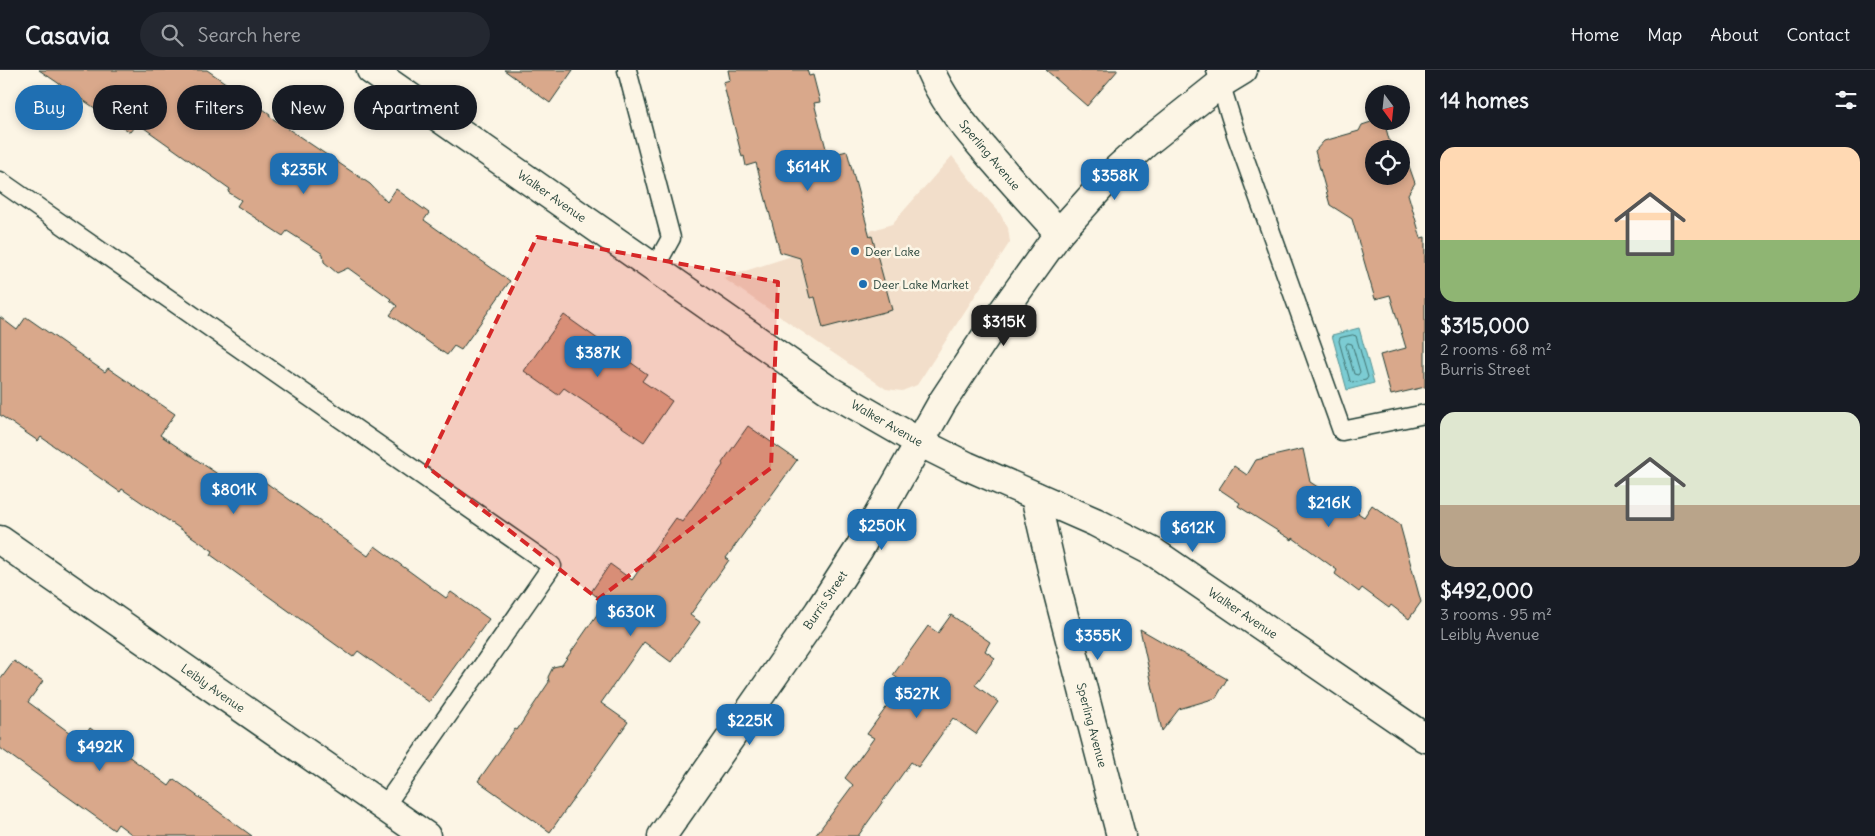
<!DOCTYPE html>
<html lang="en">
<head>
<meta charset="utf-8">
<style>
  :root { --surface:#171b24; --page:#242831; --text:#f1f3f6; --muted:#9ea1a6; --line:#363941; --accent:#1f6fb2 }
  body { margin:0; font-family:Delius,sans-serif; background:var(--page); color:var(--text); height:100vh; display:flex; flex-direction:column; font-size:19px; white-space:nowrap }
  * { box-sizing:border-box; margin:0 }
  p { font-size:16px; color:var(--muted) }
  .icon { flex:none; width:28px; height:28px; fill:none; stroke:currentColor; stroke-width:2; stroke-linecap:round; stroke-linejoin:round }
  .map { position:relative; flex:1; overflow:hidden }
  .drawer { display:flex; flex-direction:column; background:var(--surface); width:450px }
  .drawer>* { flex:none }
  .guide { position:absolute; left:15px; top:15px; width:475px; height:45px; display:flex; gap:10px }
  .needle { width:32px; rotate:165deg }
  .fabs { position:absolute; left:1365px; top:15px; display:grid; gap:10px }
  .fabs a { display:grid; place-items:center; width:45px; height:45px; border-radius:50%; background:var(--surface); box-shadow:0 2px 8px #0003; font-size:25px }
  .price { position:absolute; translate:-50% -42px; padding:0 11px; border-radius:10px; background:var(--accent); color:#fff; font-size:16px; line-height:32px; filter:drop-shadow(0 1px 2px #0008) }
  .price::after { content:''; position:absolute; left:50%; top:30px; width:15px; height:11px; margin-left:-8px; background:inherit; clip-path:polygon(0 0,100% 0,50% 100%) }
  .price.selected { background:#222; color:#fff }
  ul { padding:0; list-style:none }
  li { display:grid; align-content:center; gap:10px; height:265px; padding:0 15px }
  li span { display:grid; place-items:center; height:155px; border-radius:15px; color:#555 }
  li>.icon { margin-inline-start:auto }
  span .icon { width:90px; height:90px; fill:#fffc; stroke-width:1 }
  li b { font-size:21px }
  h2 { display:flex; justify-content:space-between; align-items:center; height:60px; padding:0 15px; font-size:21px }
  .chip { padding:0 18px; border-radius:22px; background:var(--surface); box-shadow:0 2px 8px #0003; font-size:18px; line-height:45px }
  .chip.selected { background:var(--accent); color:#fff }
  header { display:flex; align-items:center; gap:30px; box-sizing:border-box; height:70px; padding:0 25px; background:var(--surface); border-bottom:1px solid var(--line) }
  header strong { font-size:24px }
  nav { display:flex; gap:28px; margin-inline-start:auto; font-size:18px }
  .search { width:350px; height:45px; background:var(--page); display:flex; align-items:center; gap:12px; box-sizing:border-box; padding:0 18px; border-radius:28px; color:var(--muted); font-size:19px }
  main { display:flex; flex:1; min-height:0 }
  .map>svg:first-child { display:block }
  .built { fill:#f2deca }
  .water { fill:#7bccd3; stroke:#569393 }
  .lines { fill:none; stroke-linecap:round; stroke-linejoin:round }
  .shore { stroke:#447674; stroke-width:1 }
  .building { fill:#d9a88b; stroke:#1f3d34 }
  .service-casing { stroke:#1f3d34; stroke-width:21 }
  .minor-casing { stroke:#1f3d34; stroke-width:31 }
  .tertiary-casing { stroke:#1f3d34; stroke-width:31 }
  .service { stroke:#fcf5e5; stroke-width:18 }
  .minor { stroke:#fcf5e5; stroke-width:28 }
  .tertiary { stroke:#fcf5e5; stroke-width:28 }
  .marked { fill:#d62828; fill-opacity:0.2; stroke:#d62828; stroke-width:4; stroke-dasharray:10 6; stroke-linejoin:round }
  .poi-dot { fill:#1f6fb2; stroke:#fcf5e5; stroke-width:2 }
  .labels { text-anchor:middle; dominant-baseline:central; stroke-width:5; stroke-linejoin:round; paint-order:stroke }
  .street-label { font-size:12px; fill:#1f3d34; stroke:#fcf5e5 }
  .poi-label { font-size:12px; fill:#1f3d34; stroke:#fcf5e5; text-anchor:start }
</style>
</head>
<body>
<header>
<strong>Casavia</strong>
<div class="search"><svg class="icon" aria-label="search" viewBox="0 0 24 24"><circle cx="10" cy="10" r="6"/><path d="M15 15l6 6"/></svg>Search here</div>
<nav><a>Home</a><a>Map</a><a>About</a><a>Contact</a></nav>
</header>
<main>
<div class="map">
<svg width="1425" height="766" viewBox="0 0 1425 766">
  <rect width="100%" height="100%" fill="#fcf5e5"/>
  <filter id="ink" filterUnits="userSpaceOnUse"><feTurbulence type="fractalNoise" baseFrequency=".02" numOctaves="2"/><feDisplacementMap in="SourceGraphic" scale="10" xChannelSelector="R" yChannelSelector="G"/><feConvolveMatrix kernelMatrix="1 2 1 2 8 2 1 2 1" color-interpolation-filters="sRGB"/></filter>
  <g filter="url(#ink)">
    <!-- built -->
    <path class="built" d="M952,86l21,27 26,29 9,16 2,14 -93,143 -15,6 -16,-2 -163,-111 169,-54z"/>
    <!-- water -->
    <path class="water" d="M1359,258l15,55 -27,7 -15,-55z"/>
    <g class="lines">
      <!-- shore -->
      <g class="shore">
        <path d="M1353,265l3,1 12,41 -2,3 -14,3 -2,-2 -11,-40 1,-3z"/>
        <path d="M1348,273l4,1 8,28 -2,3 -4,-1 -8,-28z"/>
      </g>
    </g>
    <!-- building -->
    <g class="building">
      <path d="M39,0h168l63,44 -1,2 101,68 17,18 9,-13 33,24 -5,7 86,61 -49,69 -7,-4 -7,9 -57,-40 7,-9 -7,-6 1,-1 -43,-31 -11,5 -13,-11 -1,-8 -36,-23 -4,5 -46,-30 4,-6 -13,-8 2,-3 -93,-66 -7,9z"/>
      <path d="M504,0h69l-23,33z"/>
      <path d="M728,0h79l2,6 4,-1 7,27 -6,1 14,53 19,-5 23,86 2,-1 20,74 -69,18 -8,-31 -5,1 -10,-40 -20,-6 -24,-89 -10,3 -2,-10 -2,1 -19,-75 7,-2z"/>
      <path d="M1046,0h72l-31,36z"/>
      <path d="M1374,51h10l7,26 4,-1 1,3h-22v27h27v-14l8,4 6,17 -7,11 13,44 4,-1v150l-34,8 -11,-40 26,-7 -16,-53 -15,4 -23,-80 -22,-14 -15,-54 9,-10 35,-10 3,-6z"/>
      <path d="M564,245l83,59 -5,7 30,20 -28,41 -80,-54 -6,7 -34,-24z"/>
      <path d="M0,247l17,13 9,-13 79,55 3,-4 67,46 -15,21 93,63 12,-16 103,74 7,-10 71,52 5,-6 38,27 -60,83 -71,-51 -5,6 -142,-102 2,-4 -91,-62 -2,3 -79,-55 -3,4 -38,-26z"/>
      <path d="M748,356l49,34 -71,98 3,2 -39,55 10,7 -29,40 -27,-20 -43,61 27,19 -78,110 -72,-51 37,-52 2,1 32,-48 -1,-5 5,-10 9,-2 43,-62 -14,-11 19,-28 22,16 44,-62 6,4 41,-57 -1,-2z"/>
      <path d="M1303,379l7,33 54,35 8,-12 28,20 21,77 -12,17 -18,-14 -2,3 -27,-20 -3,4 -24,-18 2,-4 -44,-32 -1,2 -54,-34 2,-3 -21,-14 15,-23 13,9 9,-15z"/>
      <path d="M951,545l39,27 -5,9 10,7 -20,27 23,17 -22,32 -23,-16 -35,49 -7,-5 -53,74h-43l38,-51 -8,-7 29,-40 -7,-4 37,-51 -11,-8 35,-49 10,7z"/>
      <path d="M1140,559l87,50 -11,19 -37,11 -17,22z"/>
      <path d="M14,591l29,20 -15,21 53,39 9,-13 79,58 5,-7 78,57h-118l-16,-12 -4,6 -114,-82v-68z"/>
    </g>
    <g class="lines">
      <defs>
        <g id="service">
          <path d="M627,0l44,168 -16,29"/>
          <path d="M1216,0l20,64 106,297 83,-17"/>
          <path d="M0,111l552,385 -168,241"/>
        </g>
        <g id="minor">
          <path d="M919,372l48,24 128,56 60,31 270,185"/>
          <path d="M1035,426l19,82 67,258"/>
          <path d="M0,470l426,296"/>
        </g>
        <g id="tertiary">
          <path d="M371,0l456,319 92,53"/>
          <path d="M930,0c12,28 30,51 49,73 26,31 53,60 80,90"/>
          <path d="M662,766l157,-225 40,-62 84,-148 53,-80 63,-88 56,-62 31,-28 74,-59 23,-14"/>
        </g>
      </defs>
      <!-- service casing -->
      <use href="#service" class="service-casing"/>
      <!-- minor casing -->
      <use href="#minor" class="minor-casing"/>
      <!-- tertiary casing -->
      <use href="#tertiary" class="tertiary-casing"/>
      <!-- service -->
      <use href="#service" class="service"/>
      <!-- minor -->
      <use href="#minor" class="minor"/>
      <!-- tertiary -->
      <use href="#tertiary" class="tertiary"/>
    </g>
  </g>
  <!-- marked area -->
  <path class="marked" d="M537,167l241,45 -7,186 -173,131 -172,-133z"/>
  <!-- markers -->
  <g class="poi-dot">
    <circle cx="855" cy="181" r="5"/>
    <circle cx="863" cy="214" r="5"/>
  </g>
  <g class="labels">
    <!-- street labels -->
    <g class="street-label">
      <text transform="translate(990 85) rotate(50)">Sperling Avenue</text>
      <text transform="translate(552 126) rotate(35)">Walker Avenue</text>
      <text transform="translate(887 353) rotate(30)">Walker Avenue</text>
      <text transform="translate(825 530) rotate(-56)">Burris Street</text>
      <text transform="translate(1243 543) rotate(34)">Walker Avenue</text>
      <text transform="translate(213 618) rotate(35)">Leibly Avenue</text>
      <text transform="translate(1092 655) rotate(75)">Sperling Avenue</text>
    </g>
    <!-- poi labels -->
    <g class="poi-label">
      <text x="865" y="181">Deer Lake</text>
      <text x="873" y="214">Deer Lake Market</text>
    </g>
  </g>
</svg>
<div class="fabs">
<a><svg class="needle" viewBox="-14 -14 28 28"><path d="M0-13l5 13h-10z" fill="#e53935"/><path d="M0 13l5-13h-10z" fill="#9ea1a6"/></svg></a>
<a><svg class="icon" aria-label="locate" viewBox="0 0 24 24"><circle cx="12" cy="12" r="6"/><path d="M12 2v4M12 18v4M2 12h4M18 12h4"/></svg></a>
</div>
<b class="price" style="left:808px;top:122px">$614K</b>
<b class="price" style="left:304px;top:125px">$235K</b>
<b class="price" style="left:1115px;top:131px">$358K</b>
<b class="price selected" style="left:1004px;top:277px">$315K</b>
<b class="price" style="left:598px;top:308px">$387K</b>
<b class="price" style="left:234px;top:445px">$801K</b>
<b class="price" style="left:1329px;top:458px">$216K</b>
<b class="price" style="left:882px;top:481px">$250K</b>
<b class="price" style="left:1193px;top:483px">$612K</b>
<b class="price" style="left:631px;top:567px">$630K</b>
<b class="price" style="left:1098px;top:591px">$355K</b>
<b class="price" style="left:917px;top:649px">$527K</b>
<b class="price" style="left:750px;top:676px">$225K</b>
<b class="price" style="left:100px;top:702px">$492K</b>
<div class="guide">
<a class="chip selected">Buy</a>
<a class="chip">Rent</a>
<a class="chip">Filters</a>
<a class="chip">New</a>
<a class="chip">Apartment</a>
</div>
</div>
<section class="drawer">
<h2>14 homes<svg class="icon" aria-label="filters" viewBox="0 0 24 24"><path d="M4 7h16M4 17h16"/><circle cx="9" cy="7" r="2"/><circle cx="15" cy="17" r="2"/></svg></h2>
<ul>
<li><span style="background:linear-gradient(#ffd9b3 60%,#8fb573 0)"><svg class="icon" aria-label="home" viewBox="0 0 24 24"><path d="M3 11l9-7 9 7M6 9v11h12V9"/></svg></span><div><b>$315,000</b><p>2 rooms · 68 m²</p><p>Burris Street</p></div></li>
<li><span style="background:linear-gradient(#dfe7d0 60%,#b9a48a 0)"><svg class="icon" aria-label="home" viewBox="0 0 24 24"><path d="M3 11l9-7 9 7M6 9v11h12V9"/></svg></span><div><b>$492,000</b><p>3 rooms · 95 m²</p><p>Leibly Avenue</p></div></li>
</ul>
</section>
</main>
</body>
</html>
